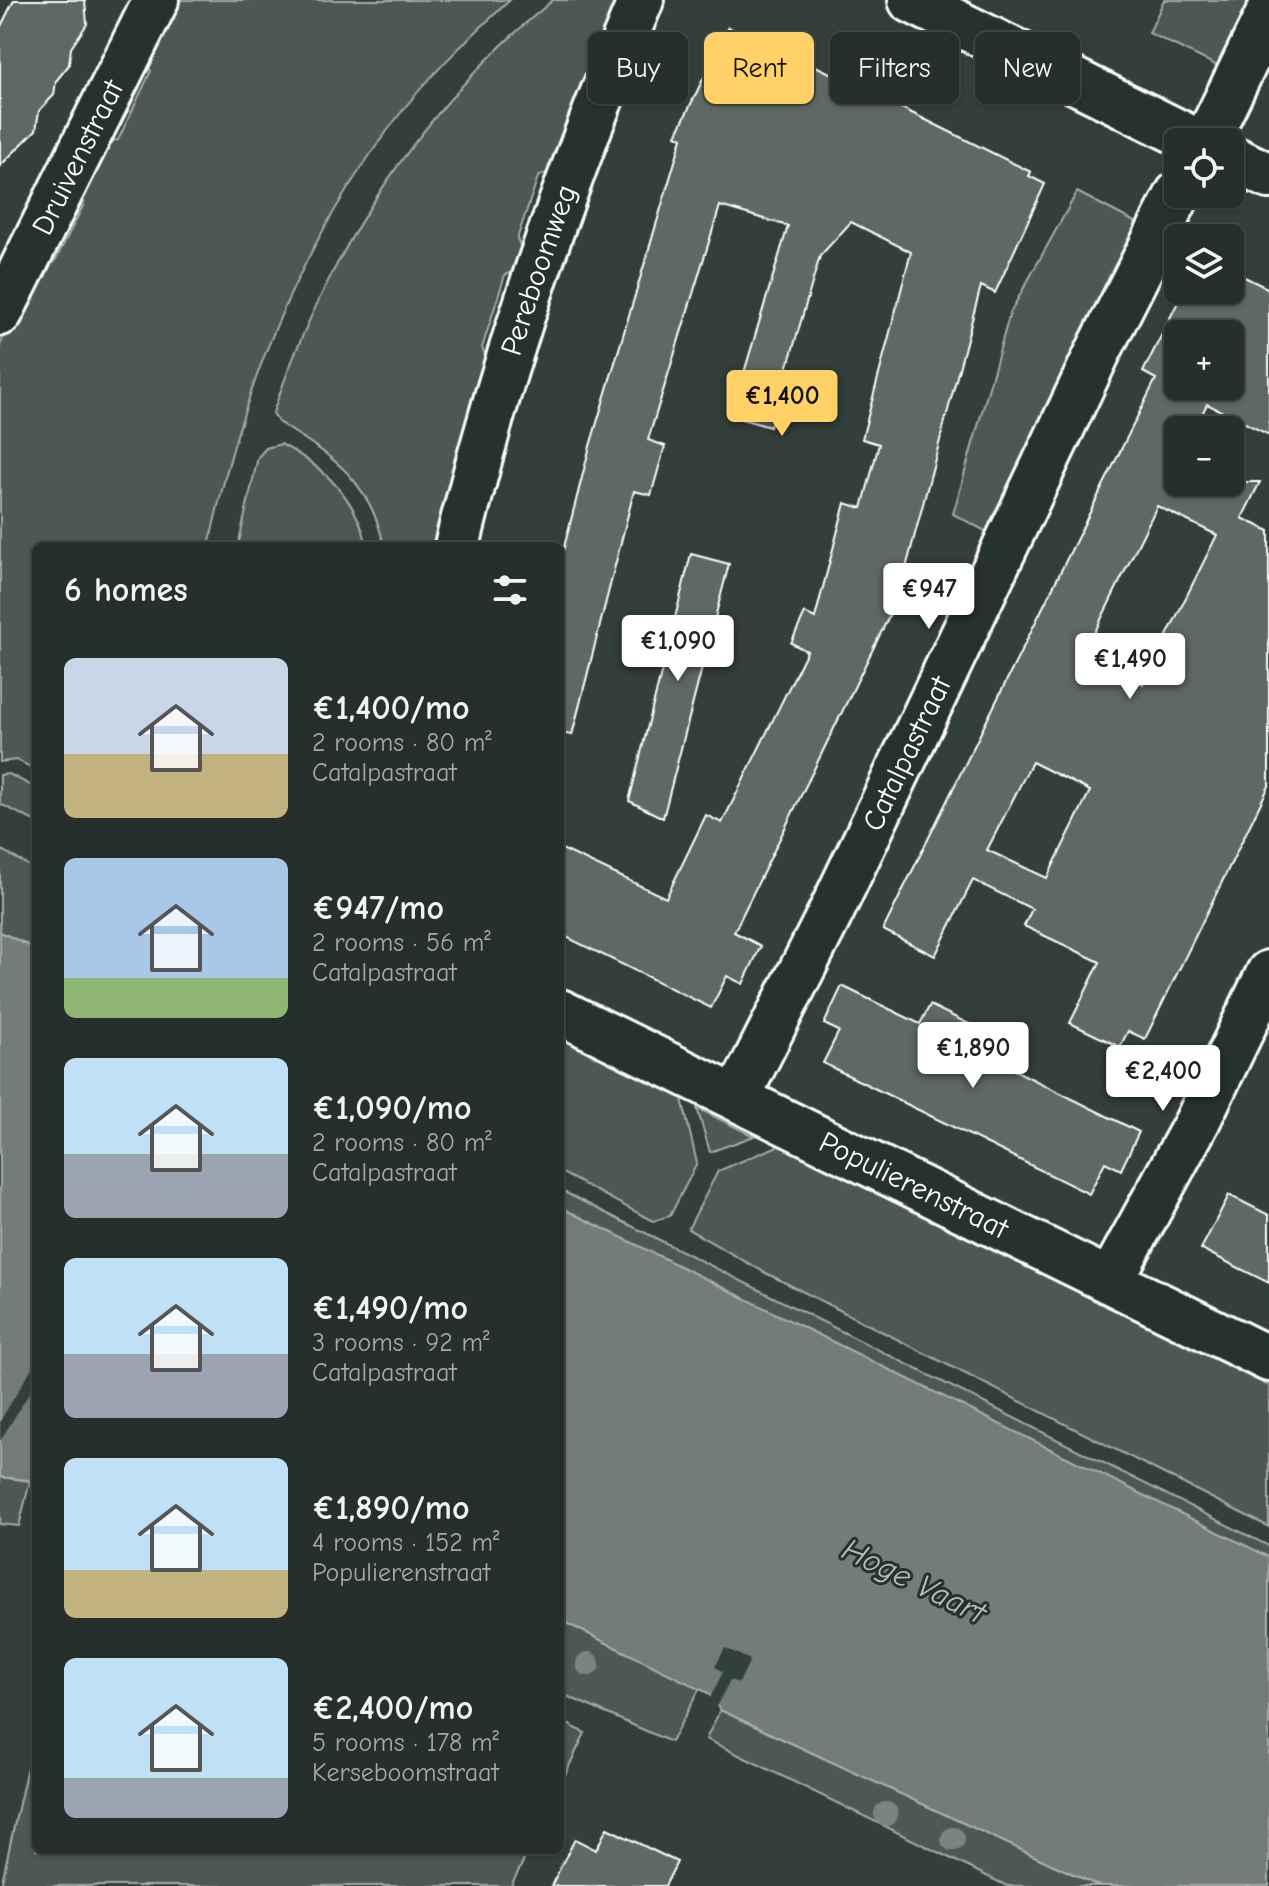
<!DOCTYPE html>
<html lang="en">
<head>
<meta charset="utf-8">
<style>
  :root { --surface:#262f2c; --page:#323b38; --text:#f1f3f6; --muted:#a4a9a9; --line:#424a48; --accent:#ffd166 }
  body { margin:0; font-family:"Comic Neue",sans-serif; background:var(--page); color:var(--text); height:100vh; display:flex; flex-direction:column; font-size:30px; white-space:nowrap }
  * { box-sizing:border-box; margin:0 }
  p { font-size:26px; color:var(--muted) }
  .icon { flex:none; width:44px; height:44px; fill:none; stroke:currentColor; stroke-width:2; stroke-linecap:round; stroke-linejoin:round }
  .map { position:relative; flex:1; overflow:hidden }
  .side { position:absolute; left:32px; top:542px; width:532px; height:1312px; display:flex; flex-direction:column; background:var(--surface); border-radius:12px; box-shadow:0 2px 6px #0004,0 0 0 2px var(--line) }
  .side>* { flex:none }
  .guide { position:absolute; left:588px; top:32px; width:560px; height:72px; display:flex; gap:16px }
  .controls { position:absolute; left:1164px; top:128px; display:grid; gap:16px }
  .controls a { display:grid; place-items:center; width:80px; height:80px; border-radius:12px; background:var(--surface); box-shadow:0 2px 6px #0004,0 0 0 2px var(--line); font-size:40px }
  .price { position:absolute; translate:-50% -68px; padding:0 18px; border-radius:8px; background:#fff; color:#222; font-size:26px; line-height:52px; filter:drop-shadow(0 2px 4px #0008) }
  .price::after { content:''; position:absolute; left:50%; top:48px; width:24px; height:18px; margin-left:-12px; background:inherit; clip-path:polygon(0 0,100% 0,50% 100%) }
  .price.active { background:var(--accent); color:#111 }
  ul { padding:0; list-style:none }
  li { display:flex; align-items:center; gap:24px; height:200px; padding:0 32px }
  li span { display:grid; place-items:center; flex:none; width:224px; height:160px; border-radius:12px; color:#555 }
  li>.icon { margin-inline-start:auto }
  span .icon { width:96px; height:96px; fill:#fffc; stroke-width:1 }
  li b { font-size:34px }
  h2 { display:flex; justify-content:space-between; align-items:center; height:96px; padding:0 32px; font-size:34px }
  .chip { padding:0 28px; border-radius:12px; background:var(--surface); box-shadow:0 2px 6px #0004,0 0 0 2px var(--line); font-size:28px; line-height:72px }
  .chip.active { background:var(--accent); color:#111 }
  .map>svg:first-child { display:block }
  .green { fill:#4d5853; stroke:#a6aca9; stroke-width:2 }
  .water { fill:#737b78; stroke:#abb0ae; stroke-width:2 }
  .pier { fill:#333f3a }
  .building { fill:#5f6964; stroke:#fff; stroke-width:2; fill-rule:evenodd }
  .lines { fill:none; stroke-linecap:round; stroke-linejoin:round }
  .minor-casing { stroke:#fff; stroke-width:50 }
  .minor { stroke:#26332d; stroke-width:44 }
  .tree { fill:#7c8480 }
  .labels { text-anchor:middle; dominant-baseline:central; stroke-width:6; stroke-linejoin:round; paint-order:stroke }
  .street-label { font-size:30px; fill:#fff; stroke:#26332d }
  .water-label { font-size:32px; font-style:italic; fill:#b9bdbc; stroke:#26332d }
</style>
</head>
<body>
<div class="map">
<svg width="1269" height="1886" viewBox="0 0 1269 1886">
  <rect width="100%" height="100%" fill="#333f3a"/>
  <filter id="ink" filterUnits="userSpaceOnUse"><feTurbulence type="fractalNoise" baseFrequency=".0125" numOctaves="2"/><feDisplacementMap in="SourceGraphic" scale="16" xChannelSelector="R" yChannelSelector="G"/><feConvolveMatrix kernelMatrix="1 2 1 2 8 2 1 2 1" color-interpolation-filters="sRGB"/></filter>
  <g filter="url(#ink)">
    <!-- green -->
    <g class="green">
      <path d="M173,0h337c-40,37 -81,75 -114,119 -97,127 -155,271 -187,427h-173v224l-19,-10 -17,2v-417l32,-64 -2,-15 24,-3 30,-59 -5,-21 22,-41 17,-2 33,-69 -8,-13z"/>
      <path d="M553,0h71l-67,168 -19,9 -21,62 9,18 -5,10 -16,8 -23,73 9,17 -49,181h-58c-14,-67 -52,-90 -106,-124l-5,-9c54,-161 147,-305 280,-413z"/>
      <path d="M1164,0h100l-36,71 -79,-38z"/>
      <path d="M1077,192l75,39 -165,301 -34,-18 57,-201z"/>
      <path d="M281,444c42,22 76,54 86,102h-129l20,-89 8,-9z"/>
      <path d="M9,774l27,14v34l-36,-18v-29z"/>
      <path d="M0,849l36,21v79l-36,-17z"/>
      <path d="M560,1031l120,59 17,73 -27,53 -17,5 -93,-49z"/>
      <path d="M697,1108l57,28 -44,16z"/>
      <path d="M780,1145l489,241v141l-505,-255 -76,-43 30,-58z"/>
      <path d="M560,1190l709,356v12l-709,-350z"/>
      <path d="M0,1477l30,4 -11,45 -19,-2z"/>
      <path d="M560,1620l140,68 -29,54 -111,-49z"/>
      <path d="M720,1710l379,176h-92l-301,-147z"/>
      <path d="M560,1720l25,13 -25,52z"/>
      <path d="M36,1726v124h493l-18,36h-510z"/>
    </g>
    <!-- water -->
    <g class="water">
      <path d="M0,932l36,17v532l-36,-4z"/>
      <path d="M560,1207l709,350v329h-170l-379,-176 -12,-17 -148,-73z"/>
    </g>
    <!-- pier -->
    <g class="pier">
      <path d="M36,1361v21l-36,59v-20z"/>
      <path d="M725,1648l25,12 -11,23 -9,-3 -15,29 -6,-9 14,-28 -8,-5z"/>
    </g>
    <!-- building -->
    <g class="building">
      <path d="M14,0h71l2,24 -16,24 -2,17 -13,16 -2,14 -15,16 -3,19 -36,36v-138z"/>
      <path d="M728,27l16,8 2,-3 174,85 111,55 -2,4 16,8 -50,109 -14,-7 -83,312 -164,334 27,14 -18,38 -16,-8 -16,32 -151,-74v-86l106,50 40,-83 16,8 85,-172 -16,-8 14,-30 10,5 30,-115 17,5 17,-64 -17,-5 49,-187 -60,-30 -31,34 -50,171 -39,-11 57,-190 -68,-20 -72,234 17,6 -14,49 -17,-4 -62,244 -12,-2v-170l30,-117 92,-308 -6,-3z"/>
      <path d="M1230,270l39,19v146l-62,-31 -13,26h-16v33l-9,19h91l-18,36 27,13v255l-124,253 -17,-8 -8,16 -50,-24 30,-61 -76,-36 8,-17 -59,-29 -38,76 -52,-26 273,-551 -13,-7 41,-82h46zM1178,334h52v52h-52zM1157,506l60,29 -74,149 -59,-30zM1032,762l58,29 -43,87 -60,-28z"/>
      <path d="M691,554l38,10 -66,254 -34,-17z"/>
      <path d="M842,986l78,38 10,-19 41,20 -9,19 177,88 -18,38 -16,-8 -16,32 -266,-131 16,-32 -15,-7z"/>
      <path d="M1229,1195l40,20v68l-68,-34z"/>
      <path d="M607,1828l70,34 -12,24h-114l24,-47 21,11z"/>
    </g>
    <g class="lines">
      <defs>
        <g id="minor">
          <path d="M911,0l287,142"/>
          <path d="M1206,142l63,-129"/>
          <path d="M1230,157l39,19"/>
          <path id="s1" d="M0,313l156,-313"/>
          <path id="s2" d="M457,546c46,-190 108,-366 184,-546"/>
          <path id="s3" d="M560,1012l709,347"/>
          <path id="s4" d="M737,1098l95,-188 266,-558 80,-158"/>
          <path d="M1110,1281l87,-159 72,-149"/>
        </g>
      </defs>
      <!-- minor casing -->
      <use href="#minor" class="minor-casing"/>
      <!-- minor -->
      <use href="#minor" class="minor"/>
    </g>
    <!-- trees -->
    <g class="tree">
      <circle cx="588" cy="1664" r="12"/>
      <circle cx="886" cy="1814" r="12"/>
      <circle cx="953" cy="1839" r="12"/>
    </g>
  </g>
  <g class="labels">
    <!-- street labels -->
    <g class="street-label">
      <text stroke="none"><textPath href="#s1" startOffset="174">Druivenstraat</textPath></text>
      <text stroke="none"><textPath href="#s2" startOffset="288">Pereboomweg</textPath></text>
      <text stroke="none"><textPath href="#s4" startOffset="384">Catalpastraat</textPath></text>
      <text stroke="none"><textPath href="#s3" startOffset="394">Populierenstraat</textPath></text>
    </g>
    <!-- water labels -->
    <g class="water-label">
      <text transform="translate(914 1581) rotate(26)">Hoge Vaart</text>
    </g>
  </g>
</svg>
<div class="controls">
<a><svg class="icon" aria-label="locate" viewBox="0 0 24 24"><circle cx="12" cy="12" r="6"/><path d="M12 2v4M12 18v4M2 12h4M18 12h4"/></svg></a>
<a><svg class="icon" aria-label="layers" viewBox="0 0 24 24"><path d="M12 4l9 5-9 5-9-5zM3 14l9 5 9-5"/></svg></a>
<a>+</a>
<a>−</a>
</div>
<b class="price active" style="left:782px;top:438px">€1,400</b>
<b class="price" style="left:929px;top:631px">€947</b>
<b class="price" style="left:678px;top:683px">€1,090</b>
<b class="price" style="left:1130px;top:701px">€1,490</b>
<b class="price" style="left:973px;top:1090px">€1,890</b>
<b class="price" style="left:1163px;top:1113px">€2,400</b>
<div class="guide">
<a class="chip">Buy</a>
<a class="chip active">Rent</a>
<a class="chip">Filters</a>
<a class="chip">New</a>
</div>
<section class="side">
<h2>6 homes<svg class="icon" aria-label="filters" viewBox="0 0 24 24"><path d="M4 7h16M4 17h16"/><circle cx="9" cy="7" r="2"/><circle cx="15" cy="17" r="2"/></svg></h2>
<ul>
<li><span style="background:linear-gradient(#c9d6e8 60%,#c2b280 0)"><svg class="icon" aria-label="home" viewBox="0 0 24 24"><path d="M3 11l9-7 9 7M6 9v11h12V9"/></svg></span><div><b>€1,400/mo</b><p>2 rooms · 80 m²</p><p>Catalpastraat</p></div></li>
<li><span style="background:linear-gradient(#a9c7e8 75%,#8fb573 0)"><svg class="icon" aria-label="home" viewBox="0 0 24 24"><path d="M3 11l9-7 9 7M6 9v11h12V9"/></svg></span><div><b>€947/mo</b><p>2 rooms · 56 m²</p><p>Catalpastraat</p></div></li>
<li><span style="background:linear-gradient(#bfe0f5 60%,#9aa5b1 0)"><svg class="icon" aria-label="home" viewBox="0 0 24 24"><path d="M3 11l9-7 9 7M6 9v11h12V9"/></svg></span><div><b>€1,090/mo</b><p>2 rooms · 80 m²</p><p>Catalpastraat</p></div></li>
<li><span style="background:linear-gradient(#bfe0f5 60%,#9aa5b1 0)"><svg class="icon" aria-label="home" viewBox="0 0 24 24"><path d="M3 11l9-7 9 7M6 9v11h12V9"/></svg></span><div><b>€1,490/mo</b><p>3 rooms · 92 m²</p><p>Catalpastraat</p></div></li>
<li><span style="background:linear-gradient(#bfe0f5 70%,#c2b280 0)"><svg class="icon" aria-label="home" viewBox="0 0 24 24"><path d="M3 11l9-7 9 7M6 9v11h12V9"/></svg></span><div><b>€1,890/mo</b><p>4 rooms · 152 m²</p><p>Populierenstraat</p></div></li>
<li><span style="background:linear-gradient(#bfe0f5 75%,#9aa5b1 0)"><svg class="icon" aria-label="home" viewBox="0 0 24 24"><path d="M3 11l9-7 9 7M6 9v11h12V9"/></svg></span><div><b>€2,400/mo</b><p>5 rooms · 178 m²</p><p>Kerseboomstraat</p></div></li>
</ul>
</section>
</div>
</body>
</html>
